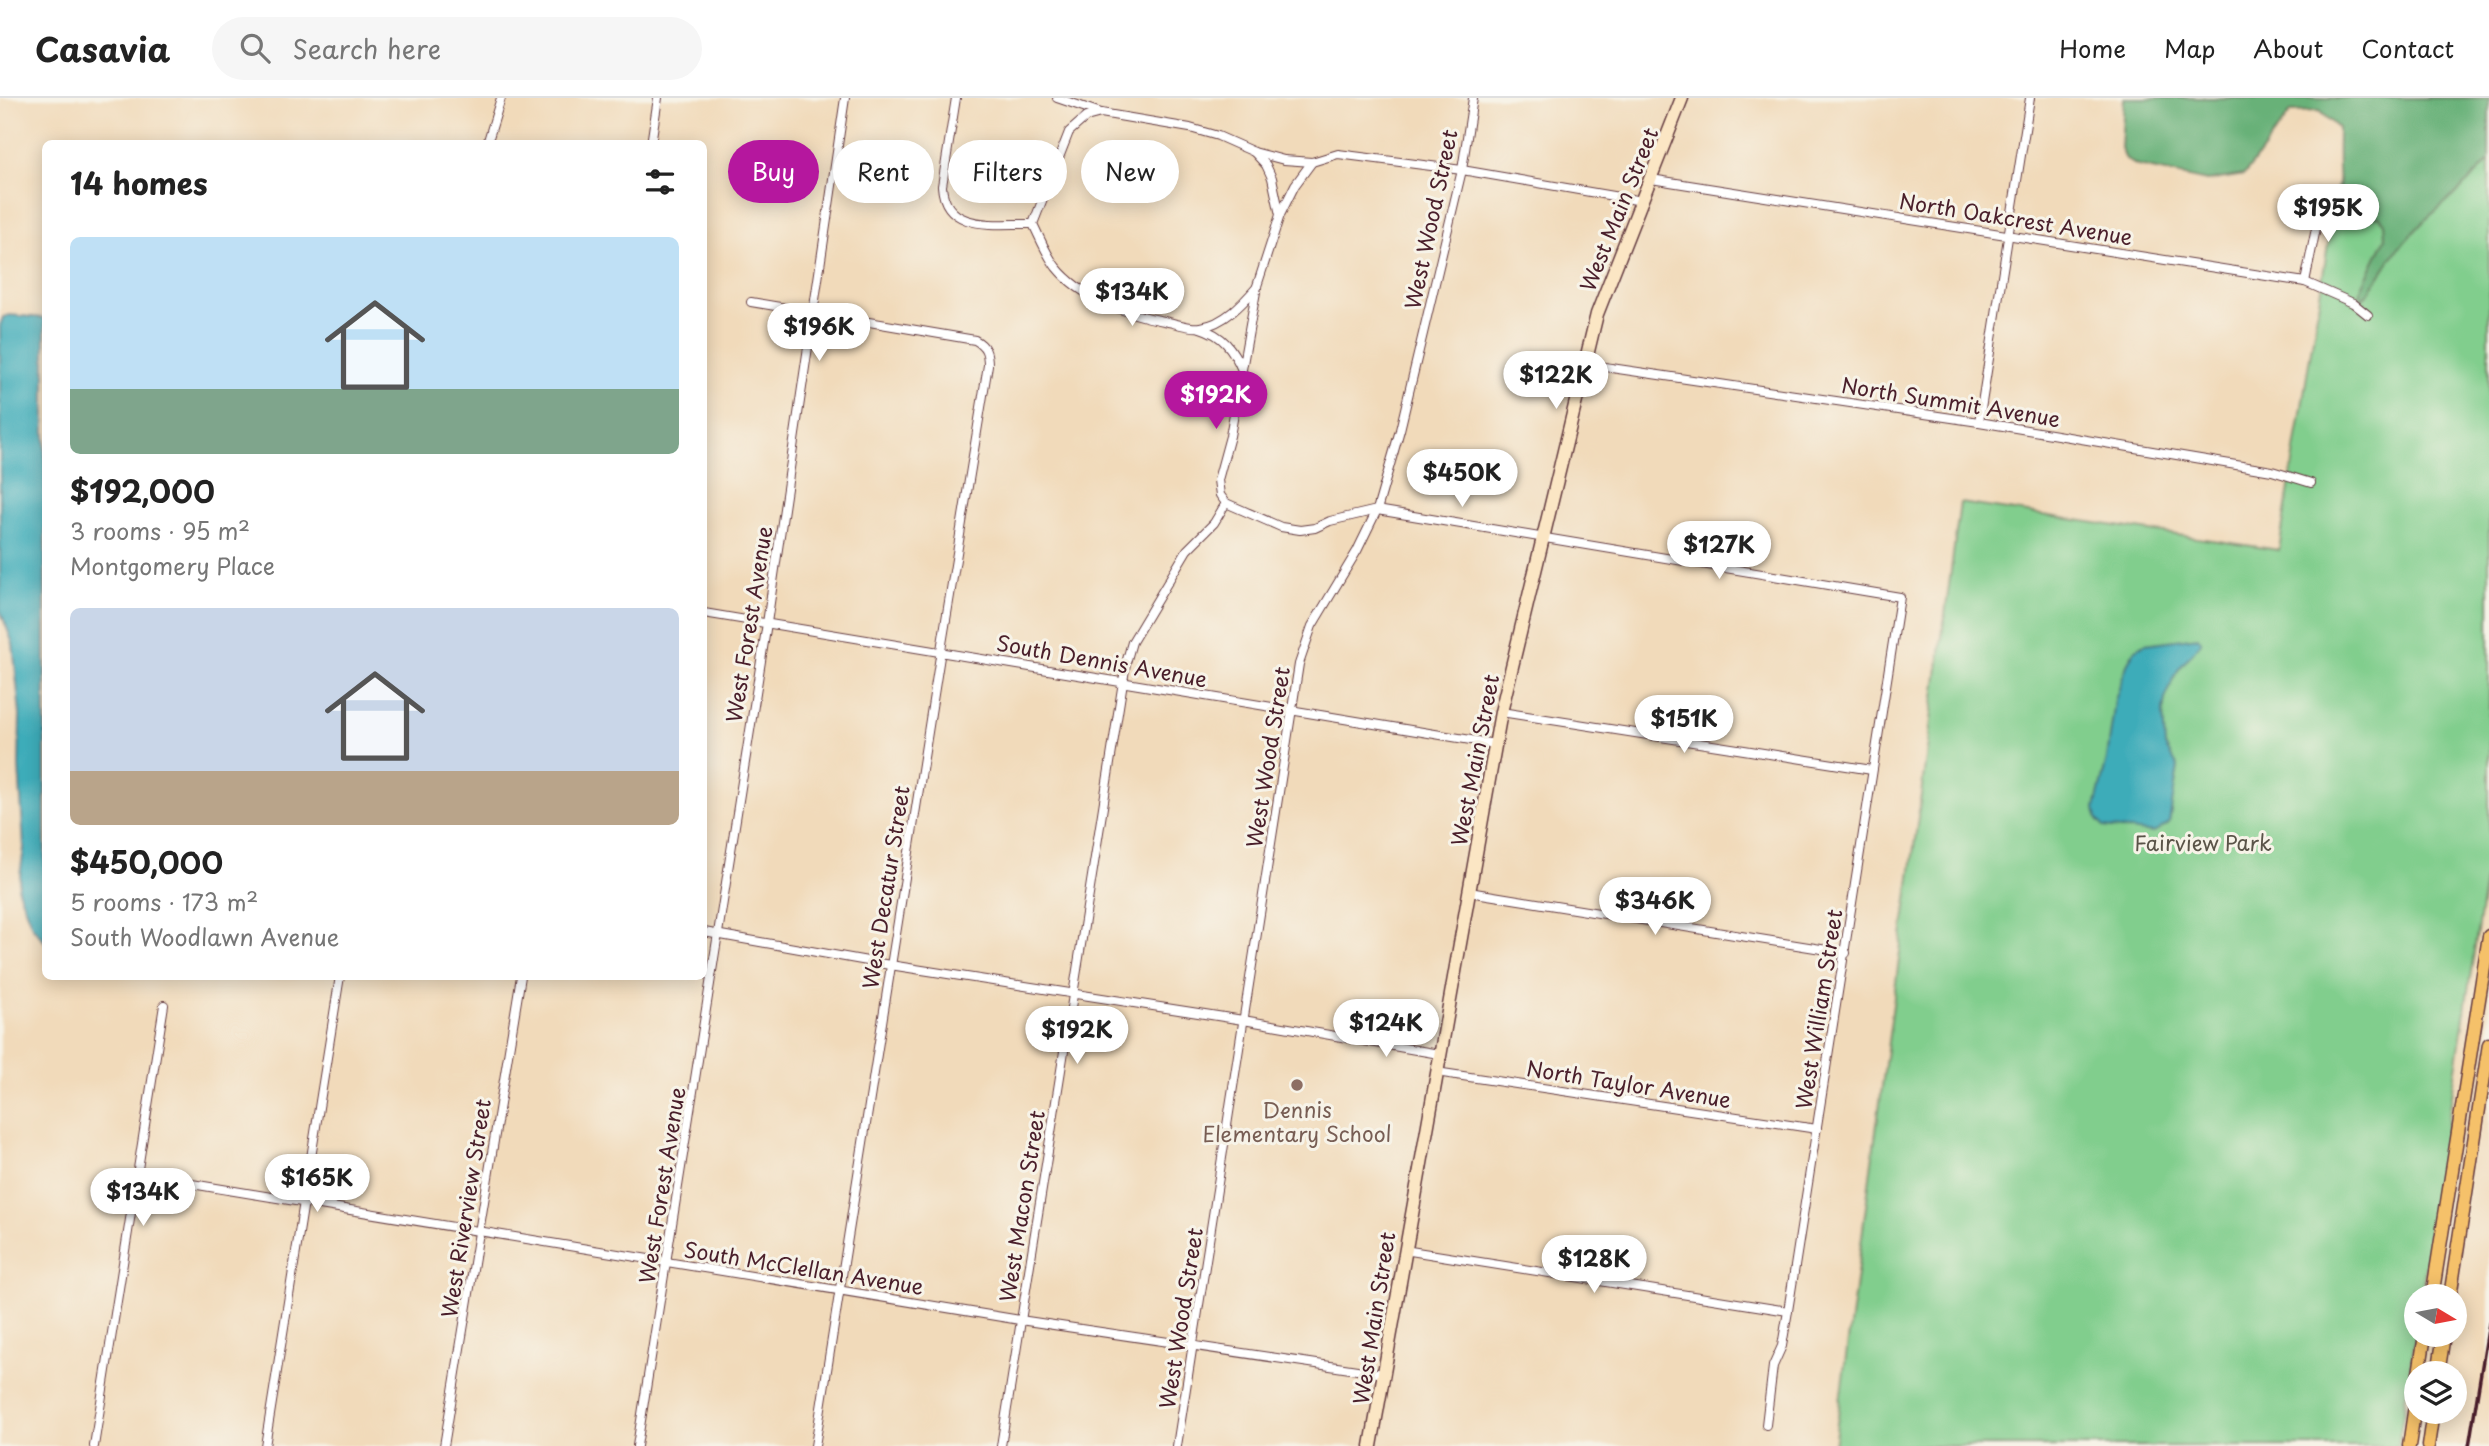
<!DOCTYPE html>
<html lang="en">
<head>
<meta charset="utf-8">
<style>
  :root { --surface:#fff; --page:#f6f6f6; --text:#222; --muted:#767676; --line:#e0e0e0; --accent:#b5179e }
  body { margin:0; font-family:"Playpen Sans",sans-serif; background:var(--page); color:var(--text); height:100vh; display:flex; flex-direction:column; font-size:26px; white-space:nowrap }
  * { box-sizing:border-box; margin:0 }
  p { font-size:23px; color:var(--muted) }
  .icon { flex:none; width:38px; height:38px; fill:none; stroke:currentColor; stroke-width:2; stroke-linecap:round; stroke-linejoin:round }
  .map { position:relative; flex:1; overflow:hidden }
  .drawer { position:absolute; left:42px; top:42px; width:665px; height:840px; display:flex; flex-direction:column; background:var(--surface); border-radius:10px; box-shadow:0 4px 18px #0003 }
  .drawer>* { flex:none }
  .top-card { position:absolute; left:728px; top:42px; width:665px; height:63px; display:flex; gap:14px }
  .needle { width:46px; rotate:100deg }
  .controls { position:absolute; left:2404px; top:1186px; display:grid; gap:14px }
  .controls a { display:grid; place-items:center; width:63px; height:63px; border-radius:50%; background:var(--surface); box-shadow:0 4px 18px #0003; font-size:35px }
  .price { position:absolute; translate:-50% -60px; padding:0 16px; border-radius:24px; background:#fff; color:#222; font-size:23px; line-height:46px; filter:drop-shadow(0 2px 4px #0008) }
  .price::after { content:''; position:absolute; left:50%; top:42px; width:21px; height:16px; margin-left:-10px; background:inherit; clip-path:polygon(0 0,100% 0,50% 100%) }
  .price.selected { background:var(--accent); color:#fff }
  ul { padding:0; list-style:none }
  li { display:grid; align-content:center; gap:14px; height:371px; padding:0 28px }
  li span { display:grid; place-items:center; height:217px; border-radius:10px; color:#555 }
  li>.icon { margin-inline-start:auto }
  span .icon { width:126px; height:126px; fill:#fffc; stroke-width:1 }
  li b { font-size:30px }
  h2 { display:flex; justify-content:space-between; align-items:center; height:84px; padding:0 28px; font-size:30px }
  .chip { padding:0 24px; border-radius:32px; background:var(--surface); box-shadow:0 4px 18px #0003; font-size:24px; line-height:63px }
  .chip.selected { background:var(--accent); color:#fff }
  header { display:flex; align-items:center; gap:42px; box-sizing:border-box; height:98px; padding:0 35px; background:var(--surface); border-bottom:2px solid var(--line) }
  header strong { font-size:33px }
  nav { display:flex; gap:38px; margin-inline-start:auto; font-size:24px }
  .search { width:490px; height:63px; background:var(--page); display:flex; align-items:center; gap:18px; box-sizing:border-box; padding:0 24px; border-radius:38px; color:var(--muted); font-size:26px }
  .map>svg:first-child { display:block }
  .green { fill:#81ce8d; stroke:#66765c; stroke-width:2 }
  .forest { fill:#68b178; stroke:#596852; stroke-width:2 }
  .water { fill:#3cacb9; stroke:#436672; stroke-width:2 }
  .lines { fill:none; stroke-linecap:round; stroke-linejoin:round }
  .street-casing { stroke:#633b40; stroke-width:10 }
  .secondary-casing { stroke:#633b40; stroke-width:15 }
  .primary-casing { stroke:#633b40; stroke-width:15 }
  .street { stroke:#fff; stroke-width:8 }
  .secondary { stroke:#fbe6c4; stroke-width:12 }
  .primary { stroke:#f5c16b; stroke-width:12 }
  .rail { stroke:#4a1f2b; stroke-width:3.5 }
  .education-dot { fill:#8d6e63; stroke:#f7f3e8; stroke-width:2.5 }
  .labels { text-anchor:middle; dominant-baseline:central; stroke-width:6; stroke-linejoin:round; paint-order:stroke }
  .street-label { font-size:21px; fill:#4a1f2b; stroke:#f7f3e8 }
  .park-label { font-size:21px; fill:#5a5448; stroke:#f7f3e8 }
  .education-label { font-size:21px; fill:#785e54; stroke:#f7f3e8 }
</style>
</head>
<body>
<header>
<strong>Casavia</strong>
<div class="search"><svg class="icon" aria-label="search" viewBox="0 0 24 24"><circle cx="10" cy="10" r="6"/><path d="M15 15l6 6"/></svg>Search here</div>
<nav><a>Home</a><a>Map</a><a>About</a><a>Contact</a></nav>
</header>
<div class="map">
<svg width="2489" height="1348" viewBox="0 0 2489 1348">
  <rect width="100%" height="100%" fill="#f7f3e8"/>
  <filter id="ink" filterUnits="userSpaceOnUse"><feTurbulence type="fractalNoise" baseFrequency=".0143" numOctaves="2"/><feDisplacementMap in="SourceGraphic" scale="14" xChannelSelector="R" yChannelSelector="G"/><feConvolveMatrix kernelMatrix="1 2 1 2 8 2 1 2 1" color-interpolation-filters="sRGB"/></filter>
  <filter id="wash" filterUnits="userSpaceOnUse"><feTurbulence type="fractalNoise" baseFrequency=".00686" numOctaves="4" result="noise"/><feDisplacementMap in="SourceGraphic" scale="28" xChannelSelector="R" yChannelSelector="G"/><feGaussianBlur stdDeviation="1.57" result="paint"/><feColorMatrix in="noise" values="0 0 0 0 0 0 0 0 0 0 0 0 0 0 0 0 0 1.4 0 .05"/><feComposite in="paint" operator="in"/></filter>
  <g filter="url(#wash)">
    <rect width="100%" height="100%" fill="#f1daba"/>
    <!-- green -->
    <path class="green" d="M2489,0v756l-68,443h-4v29l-19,120h-564l126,-943 319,47 67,-418z"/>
    <!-- forest -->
    <path class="forest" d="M2124,0h365v63l-30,30 -35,30 -27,29 -28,42 -6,6 -4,-5 27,-56 -1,-14 -6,-7c-9,1 -19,4 -27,-2 -18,-15 -14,-64 -14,-86l-19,-17 -28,1 -47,63 -37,6 -69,-15 -12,-6 -5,-12z"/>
    <!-- water -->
    <g class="water">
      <path d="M9,217l36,3v624l-13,-16 -14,-36 6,-42 -5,-82 1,-51 -7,-71 -13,-34v-284l3,-9z"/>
      <path d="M2198,539l3,5 -23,28 -13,29 -2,12 2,35 13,21 -9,56 -15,10 -50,-6 -7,-7 -2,-12 12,-49 8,-59 13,-38 8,-13 9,-5z"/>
    </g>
  </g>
  <g filter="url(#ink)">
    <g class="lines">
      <defs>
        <g id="street">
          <path d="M956,0l-14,88c3,47 55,37 91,38"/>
          <path d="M1057,0l44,15"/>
          <path d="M487,46l14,-46"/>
          <path d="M651,46l7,-46"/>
          <path d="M1651,81l654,103 48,21 15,12"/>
          <path d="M1280,117l15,-30 17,-23"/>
          <path d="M2305,184l17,-83"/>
          <path d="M1257,189c-14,16 -33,37 -56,40 -10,2 -26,-4 -37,-6 -38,-7 -83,-23 -108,-54 -10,-13 -16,-29 -23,-43l36,-92 17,-15 15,-4 89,15 28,8 36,16 30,8 28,2 26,-8 124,16 180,31"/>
          <path d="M751,204l224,38c11,6 13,13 13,25l-47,285 -126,796"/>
          <path d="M1200,230c23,7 33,21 42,42"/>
          <path d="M1584,266l395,58 293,49 39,12"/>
          <path d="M1979,324l51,-324"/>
          <path d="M1226,405l55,24 19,3 15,-2 15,-7 47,-11 523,87 -112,714 -6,35 -9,20 -7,59"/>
          <path d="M704,515l791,131"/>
          <path d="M1501,614l371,58"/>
          <path d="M1469,794l377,61"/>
          <path d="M704,834l186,33 353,55 196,34"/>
          <path d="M1436,974l381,57"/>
          <path d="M137,1077l883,145 364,54"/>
          <path d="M1404,1152l384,61"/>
          <path d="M94,1348l70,-441"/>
          <path d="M265,1348l75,-470"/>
          <path d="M444,1348l77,-470"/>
          <path d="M637,1348l130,-823 78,-525"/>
          <path d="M1001,1348l125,-783 6,-21 55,-92 27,-27 12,-20 -6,-8 -2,-15 12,-44 27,-150 23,-71 -8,-37 -6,-13 -12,-13"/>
          <path d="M1177,1348l122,-782 13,-38 45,-75 20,-41 23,-80 62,-260 11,-72"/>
        </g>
        <path id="secondary" d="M1371,1348l130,-734 96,-398 85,-216"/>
        <g id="primary">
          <path d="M2432,1199l57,-361"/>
          <path d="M2450,1199l39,-253"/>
          <path d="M2419,1276l6,-39"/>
          <path d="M2438,1276l6,-39"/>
          <path d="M2409,1348l8,-54"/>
          <path d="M2428,1348l5,-34"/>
        </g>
      </defs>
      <!-- street casing -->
      <use href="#street" class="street-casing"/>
      <!-- secondary casing -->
      <use href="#secondary" class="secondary-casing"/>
      <!-- primary casing -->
      <use href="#primary" class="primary-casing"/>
      <!-- street -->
      <use href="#street" class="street"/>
      <!-- secondary -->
      <use href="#secondary" class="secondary"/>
      <!-- primary -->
      <use href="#primary" class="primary"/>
      <!-- rail -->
      <path class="rail" d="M2469,1348l20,-123"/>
    </g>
  </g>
  <!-- markers -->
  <circle class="education-dot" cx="1297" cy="987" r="7"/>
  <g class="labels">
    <!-- street labels -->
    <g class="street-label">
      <text transform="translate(1618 111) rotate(-68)">West Main Street</text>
      <text transform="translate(2016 120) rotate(9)">North Oakcrest Avenue</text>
      <text transform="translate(1430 121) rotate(-78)">West Wood Street</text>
      <text transform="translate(1951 303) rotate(9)">North Summit Avenue</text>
      <text transform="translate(748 526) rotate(-81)">West Forest Avenue</text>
      <text transform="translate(1102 562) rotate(10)">South Dennis Avenue</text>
      <text transform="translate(1267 659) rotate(-81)">West Wood Street</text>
      <text transform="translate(1474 662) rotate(-79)">West Main Street</text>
      <text transform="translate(885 789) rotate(-81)">West Decatur Street</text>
      <text transform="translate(1818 911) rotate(-81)">West William Street</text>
      <text transform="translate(1629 985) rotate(9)">North Taylor Avenue</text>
      <text transform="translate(661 1087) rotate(-81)">West Forest Avenue</text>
      <text transform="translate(1021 1108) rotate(-81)">West Macon Street</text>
      <text transform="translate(465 1110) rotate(-81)">West Riverview Street</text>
      <text transform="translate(804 1169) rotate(9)">South McClellan Avenue</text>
      <text transform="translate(1180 1220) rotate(-81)">West Wood Street</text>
      <text transform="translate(1373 1220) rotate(-81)">West Main Street</text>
    </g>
    <!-- park labels -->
    <g class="park-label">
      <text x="2203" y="744">Fairview Park</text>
    </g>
    <!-- education labels -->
    <g class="education-label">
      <text x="1297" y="1011">Dennis<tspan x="1297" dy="24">Elementary School</tspan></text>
    </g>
  </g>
</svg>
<div class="controls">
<a><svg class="needle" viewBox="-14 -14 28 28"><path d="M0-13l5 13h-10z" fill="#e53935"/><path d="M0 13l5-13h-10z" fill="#767676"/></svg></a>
<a><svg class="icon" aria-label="layers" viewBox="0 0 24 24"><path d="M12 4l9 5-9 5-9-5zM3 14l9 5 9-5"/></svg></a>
</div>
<b class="price" style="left:2328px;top:146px">$195K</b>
<b class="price" style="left:1132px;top:230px">$134K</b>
<b class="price" style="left:819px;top:265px">$196K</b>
<b class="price" style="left:1556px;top:313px">$122K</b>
<b class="price selected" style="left:1216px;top:333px">$192K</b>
<b class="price" style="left:1462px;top:411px">$450K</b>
<b class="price" style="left:1719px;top:483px">$127K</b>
<b class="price" style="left:1684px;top:657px">$151K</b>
<b class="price" style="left:1655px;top:839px">$346K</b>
<b class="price" style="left:1386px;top:961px">$124K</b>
<b class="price" style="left:1077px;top:968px">$192K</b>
<b class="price" style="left:317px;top:1116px">$165K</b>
<b class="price" style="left:143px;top:1130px">$134K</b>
<b class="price" style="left:1594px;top:1197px">$128K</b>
<div class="top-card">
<a class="chip selected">Buy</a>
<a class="chip">Rent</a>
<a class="chip">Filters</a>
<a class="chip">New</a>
</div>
<section class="drawer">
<h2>14 homes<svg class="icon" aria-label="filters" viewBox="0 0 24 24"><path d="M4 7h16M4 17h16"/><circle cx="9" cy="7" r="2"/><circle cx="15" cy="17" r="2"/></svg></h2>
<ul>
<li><span style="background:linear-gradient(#bfe0f5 70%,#7fa58c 0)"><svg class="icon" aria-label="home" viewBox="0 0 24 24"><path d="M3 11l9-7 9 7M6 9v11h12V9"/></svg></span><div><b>$192,000</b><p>3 rooms · 95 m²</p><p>Montgomery Place</p></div></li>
<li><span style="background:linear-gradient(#c9d6e8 75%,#b9a48a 0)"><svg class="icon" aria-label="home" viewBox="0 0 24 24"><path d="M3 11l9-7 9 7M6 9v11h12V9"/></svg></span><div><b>$450,000</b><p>5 rooms · 173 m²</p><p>South Woodlawn Avenue</p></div></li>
</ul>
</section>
</div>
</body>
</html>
